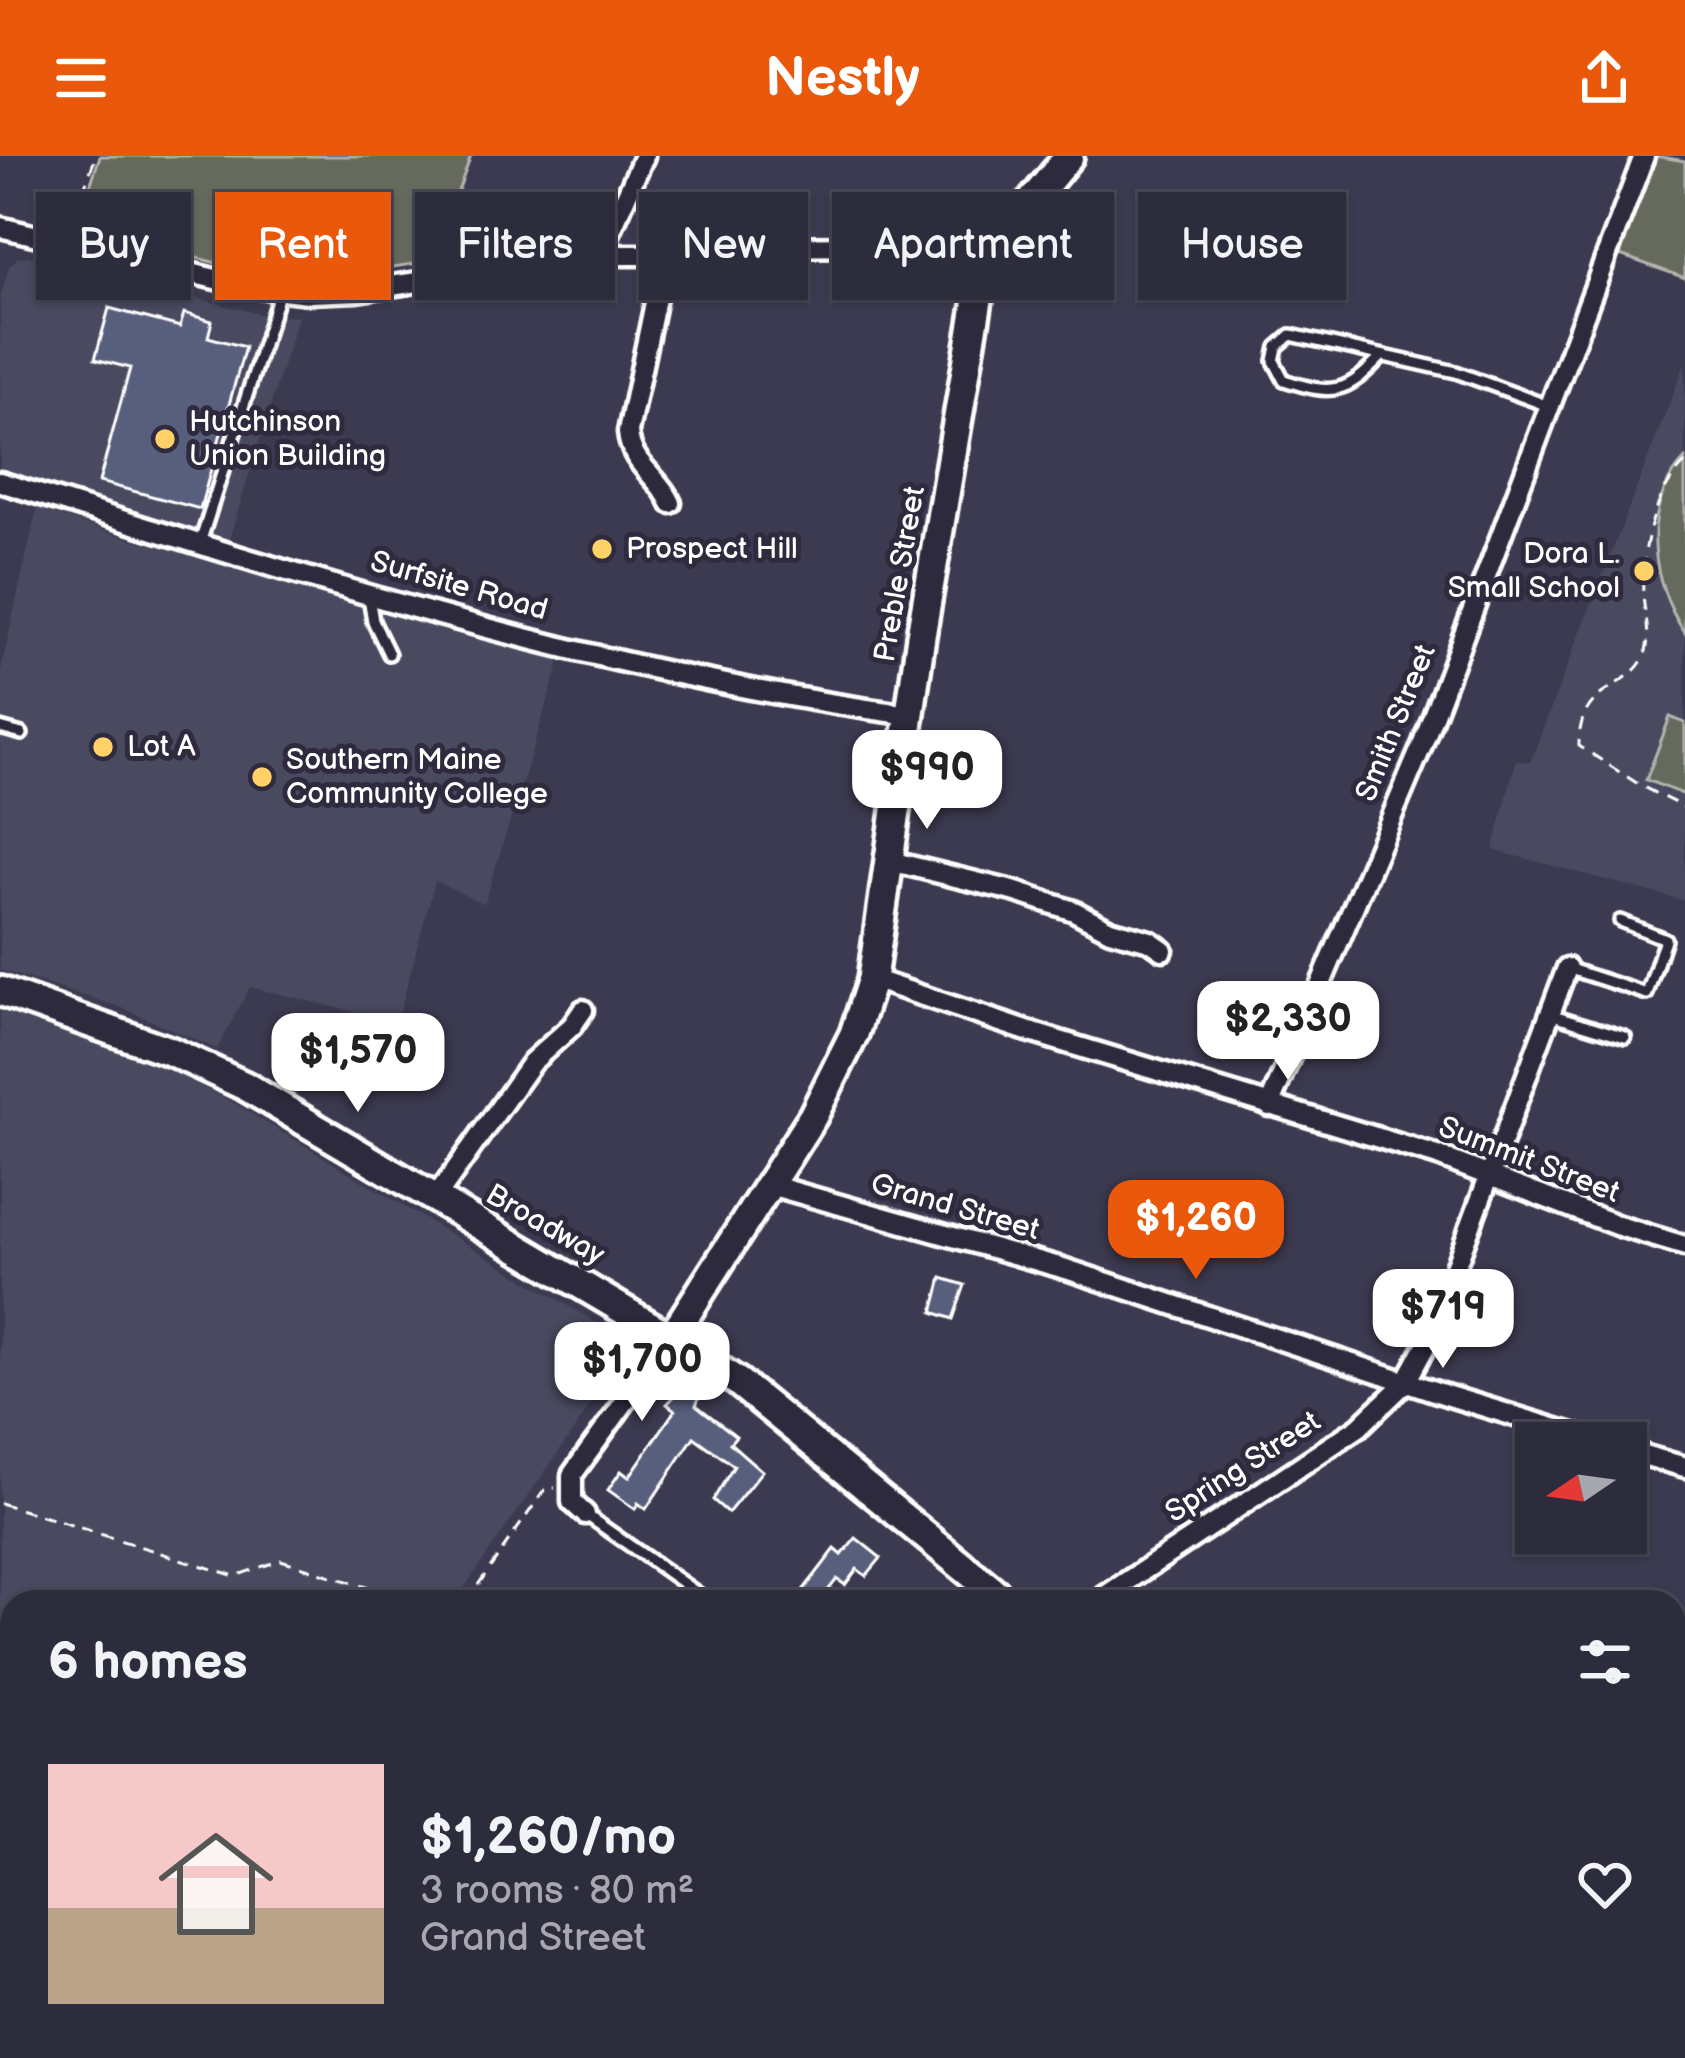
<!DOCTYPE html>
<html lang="en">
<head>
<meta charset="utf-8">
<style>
  :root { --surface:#2d2c3c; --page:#353443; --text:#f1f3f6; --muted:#a7a7af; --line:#484856; --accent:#ea580c }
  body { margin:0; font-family:"Balsamiq Sans",sans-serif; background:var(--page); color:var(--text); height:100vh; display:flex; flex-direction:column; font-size:45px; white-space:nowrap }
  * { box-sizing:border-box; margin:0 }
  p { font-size:39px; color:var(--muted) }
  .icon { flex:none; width:66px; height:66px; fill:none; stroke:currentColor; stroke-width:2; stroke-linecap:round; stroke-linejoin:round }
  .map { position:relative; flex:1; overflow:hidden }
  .sheet { position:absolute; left:0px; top:1434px; width:1686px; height:468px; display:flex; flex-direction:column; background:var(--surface); border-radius:36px 36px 0 0; box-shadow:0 3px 9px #0004,0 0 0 3px var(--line) }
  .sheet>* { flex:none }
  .hud { position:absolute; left:36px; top:36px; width:1614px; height:108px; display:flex; gap:24px }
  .needle { width:78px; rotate:257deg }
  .controls { position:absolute; left:1515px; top:1266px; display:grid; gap:24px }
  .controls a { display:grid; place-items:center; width:132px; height:132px; border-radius:0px; background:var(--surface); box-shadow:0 3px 9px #0004,0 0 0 3px var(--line); font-size:60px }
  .price { position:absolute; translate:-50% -102px; padding:0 27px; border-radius:24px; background:#fff; color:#222; font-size:39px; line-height:78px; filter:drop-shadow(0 3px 6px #0008) }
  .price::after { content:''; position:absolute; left:50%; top:72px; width:36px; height:27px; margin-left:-18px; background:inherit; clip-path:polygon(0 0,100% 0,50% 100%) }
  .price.active { background:var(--accent); color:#fff }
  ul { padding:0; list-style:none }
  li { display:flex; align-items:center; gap:36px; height:300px; padding:0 48px }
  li+li { border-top:3px solid var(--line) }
  li span { display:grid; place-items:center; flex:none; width:336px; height:240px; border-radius:0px; color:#555 }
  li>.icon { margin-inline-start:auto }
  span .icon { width:144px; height:144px; fill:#fffc; stroke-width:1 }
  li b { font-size:51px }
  h2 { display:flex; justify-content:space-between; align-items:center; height:144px; padding:0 48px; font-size:51px }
  .pill { padding:0 42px; border-radius:0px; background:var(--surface); box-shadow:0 3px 9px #0004,0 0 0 3px var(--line); font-size:42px; line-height:108px }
  .pill.active { background:var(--accent); color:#fff }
  header { display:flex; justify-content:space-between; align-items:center; height:156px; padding:0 48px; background:var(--accent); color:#fff; font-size:54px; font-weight:800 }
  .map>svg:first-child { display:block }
  .built { fill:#494960 }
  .green { fill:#656a5c; stroke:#b2b4ae; stroke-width:3 }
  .building { fill:#595e7b; stroke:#fff; stroke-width:3 }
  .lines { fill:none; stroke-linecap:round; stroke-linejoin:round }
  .lane-casing { stroke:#fff; stroke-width:18 }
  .street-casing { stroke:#fff; stroke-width:27 }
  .secondary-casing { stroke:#fff; stroke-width:36 }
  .path { stroke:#fff; stroke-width:3; stroke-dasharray:12 9; stroke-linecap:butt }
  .lane { stroke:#2f2a3d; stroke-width:9 }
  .street { stroke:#2f2a3d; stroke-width:18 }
  .secondary { stroke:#2f2a3d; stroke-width:27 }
  .poi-dot { fill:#ffd166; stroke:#2f2a3d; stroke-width:4.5 }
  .labels { text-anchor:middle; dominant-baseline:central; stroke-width:10; stroke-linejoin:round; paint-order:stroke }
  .poi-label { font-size:30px; fill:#fff; stroke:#2f2a3d; text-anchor:start }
  .street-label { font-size:30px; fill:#fff; stroke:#2f2a3d }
</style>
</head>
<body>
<header><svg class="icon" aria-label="menu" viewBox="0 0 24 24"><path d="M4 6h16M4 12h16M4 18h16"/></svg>Nestly<svg class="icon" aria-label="share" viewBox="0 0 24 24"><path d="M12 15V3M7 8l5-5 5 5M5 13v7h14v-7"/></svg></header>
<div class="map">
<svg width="1685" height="1902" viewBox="0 0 1685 1902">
  <rect width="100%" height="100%" fill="#3c3a50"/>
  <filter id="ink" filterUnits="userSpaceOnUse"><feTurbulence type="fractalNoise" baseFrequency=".00833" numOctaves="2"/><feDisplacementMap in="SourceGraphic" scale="24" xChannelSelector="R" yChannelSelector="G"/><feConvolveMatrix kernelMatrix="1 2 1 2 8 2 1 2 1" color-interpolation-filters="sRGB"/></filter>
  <g filter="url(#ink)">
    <!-- built -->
    <g class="built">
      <path d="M27,100l233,58 38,2 -69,224 -229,-67v-174l9,-32 8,-9z"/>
      <path d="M1685,207v538l-192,-51 23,-90 14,2z"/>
      <path d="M37,352l76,26 449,122 -78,248 -49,-23 -38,141 -147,-35 -33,62 -97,-42 -120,-37v-296z"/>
      <path d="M0,855l107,35 61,24 64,32 401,243 -173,249 8,8h-456v377l-12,9z"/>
    </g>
    <!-- green -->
    <g class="green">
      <path d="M100,0h371l-39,105 -123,19 -64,-10 -169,-42z"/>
      <path d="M1655,0l30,5v117l-65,-23z"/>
      <path d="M1685,303v174c-34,-50 -46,-125 0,-174z"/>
      <path d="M1670,561l15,6v72l-39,-15z"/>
    </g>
    <!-- building -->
    <g class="building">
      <path d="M109,152l71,19 4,-14 28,8 -4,16 37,10 -45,162 -101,-27 31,-114 -35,-9z"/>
      <path d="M942,1122l23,7 -12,34 -20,-7z"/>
      <path d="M687,1227l14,11 -5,11 40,31 -6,7 32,28 -34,42 -15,-13 21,-34 -40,-29 -48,72 -8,-6 -3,6 -27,-19 13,-19 8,6 46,-67 -8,-6z"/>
      <path d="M856,1382l25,20 -15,18 -9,-7 -12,16 -8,-6 -18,23h-6l-12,-9 34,-44 7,6z"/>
    </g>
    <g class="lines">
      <defs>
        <g id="lane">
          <path d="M1382,200c-36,38 -49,40 -98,24l-10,-19 3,-14 14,-12 165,37 95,35"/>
          <path d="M200,387l80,-252"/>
          <path d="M369,441l4,24 16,33"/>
          <path d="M0,572l22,6"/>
          <path d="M1567,812l80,26 18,-55 -45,-18"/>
          <path d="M1550,858l75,23"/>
          <path d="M585,1358l125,88"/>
          <path d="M1674,1544l11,9"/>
          <path d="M1416,1902l10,-12"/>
        </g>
        <g id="street">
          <path d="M0,71l240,58 69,8 48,-2 243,-36h65l67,-8 138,-1 122,9"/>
          <path d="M600,99l44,-99"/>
          <path d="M665,99l-37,177c2,32 31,44 43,71"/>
          <path d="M0,326c298,93 600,192 910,233"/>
          <path d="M890,705l123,30 61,20 36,19 40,11 13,9"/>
          <path d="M872,823l155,52 411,125 181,70 66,20"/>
          <path d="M1269,950l152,-358 223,-592"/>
          <path d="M770,1029l296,84 383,127 154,47"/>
          <path d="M435,1043l97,-137 40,-36 11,-16"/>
          <path d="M1626,1294l59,17"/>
          <path d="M585,1358l-13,-12v-27l99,-137"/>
          <path d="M1096,1446l263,-175 47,-45 20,-37 141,-377"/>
          <path d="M1674,1519l11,-3"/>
          <path d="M0,1860l12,-9"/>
          <path d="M1077,1890l7,12"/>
          <path d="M958,1902l25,-12"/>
        </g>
        <g id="secondary">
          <path d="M0,835l172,61 73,34 426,252 67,44 268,220"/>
          <path d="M671,1182l142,-222 41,-82 18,-55 49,-343 60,-354 23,-47 65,-79"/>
          <path d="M1546,1890l14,12"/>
        </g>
      </defs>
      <!-- lane casing -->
      <use href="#lane" class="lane-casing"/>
      <!-- street casing -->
      <use href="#street" class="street-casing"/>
      <!-- secondary casing -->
      <use href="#secondary" class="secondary-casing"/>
      <!-- path -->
      <g class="path">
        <path d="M51,41l27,8 18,-49"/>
        <path d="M1685,307c-32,31 -44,88 -42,132 1,17 8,39 3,56 -12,41 -68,30 -67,95l64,41 42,21"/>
        <path d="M0,1347l235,73 46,-16 107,34 8,8"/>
        <path d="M466,1446l80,-114h9"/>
        <path d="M1250,1890l7,12"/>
      </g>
      <!-- lane -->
      <use href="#lane" class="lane"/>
      <!-- street -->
      <use href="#street" class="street"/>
      <!-- secondary -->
      <use href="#secondary" class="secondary"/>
    </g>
  </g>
  <!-- markers -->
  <g class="poi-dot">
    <circle cx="165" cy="283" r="12"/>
    <circle cx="602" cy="393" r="12"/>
    <circle cx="1644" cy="415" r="12"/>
    <circle cx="103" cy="591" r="12"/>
    <circle cx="262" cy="621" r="12"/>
  </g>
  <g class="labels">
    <!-- poi labels -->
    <g class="poi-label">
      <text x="189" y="266">Hutchinson<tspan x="189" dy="34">Union Building</tspan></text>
      <text x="626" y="393">Prospect Hill</text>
      <text x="1620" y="398" text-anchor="end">Dora L.<tspan x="1620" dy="34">Small School</tspan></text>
      <text x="127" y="591">Lot A</text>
      <text x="286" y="604">Southern Maine<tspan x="286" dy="34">Community College</tspan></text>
    </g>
    <!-- street labels -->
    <g class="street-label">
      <text transform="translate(900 418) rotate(-80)">Preble Street</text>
      <text transform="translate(459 430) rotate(16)">Surfsite Road</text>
      <text transform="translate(1396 567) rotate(-68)">Smith Street</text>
      <text transform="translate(1529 1004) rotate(21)">Summit Street</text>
      <text transform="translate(955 1051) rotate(16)">Grand Street</text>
      <text transform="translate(545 1069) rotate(30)">Broadway</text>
      <text transform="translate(1243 1311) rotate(-33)">Spring Street</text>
    </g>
  </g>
</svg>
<div class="controls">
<a><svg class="needle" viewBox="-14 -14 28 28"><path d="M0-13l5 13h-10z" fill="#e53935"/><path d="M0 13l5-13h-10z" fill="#a7a7af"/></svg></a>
</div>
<b class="price" style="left:927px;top:676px">$990</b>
<b class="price" style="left:1288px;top:927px">$2,330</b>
<b class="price" style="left:358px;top:959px">$1,570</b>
<b class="price active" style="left:1196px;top:1126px">$1,260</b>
<b class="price" style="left:1443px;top:1215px">$719</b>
<b class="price" style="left:642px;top:1268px">$1,700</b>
<div class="hud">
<a class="pill">Buy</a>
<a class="pill active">Rent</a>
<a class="pill">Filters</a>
<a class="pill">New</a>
<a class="pill">Apartment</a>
<a class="pill">House</a>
</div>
<section class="sheet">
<h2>6 homes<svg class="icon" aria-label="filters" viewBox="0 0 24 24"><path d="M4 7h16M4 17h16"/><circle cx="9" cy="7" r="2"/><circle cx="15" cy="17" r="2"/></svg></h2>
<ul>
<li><span style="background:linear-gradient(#f6c9c9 60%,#b9a48a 0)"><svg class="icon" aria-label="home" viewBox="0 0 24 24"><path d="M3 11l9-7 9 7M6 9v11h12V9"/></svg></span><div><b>$1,260/mo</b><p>3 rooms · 80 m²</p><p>Grand Street</p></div><svg class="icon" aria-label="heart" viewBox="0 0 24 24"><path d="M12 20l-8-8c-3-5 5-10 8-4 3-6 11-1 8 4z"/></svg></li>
</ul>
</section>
</div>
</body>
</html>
